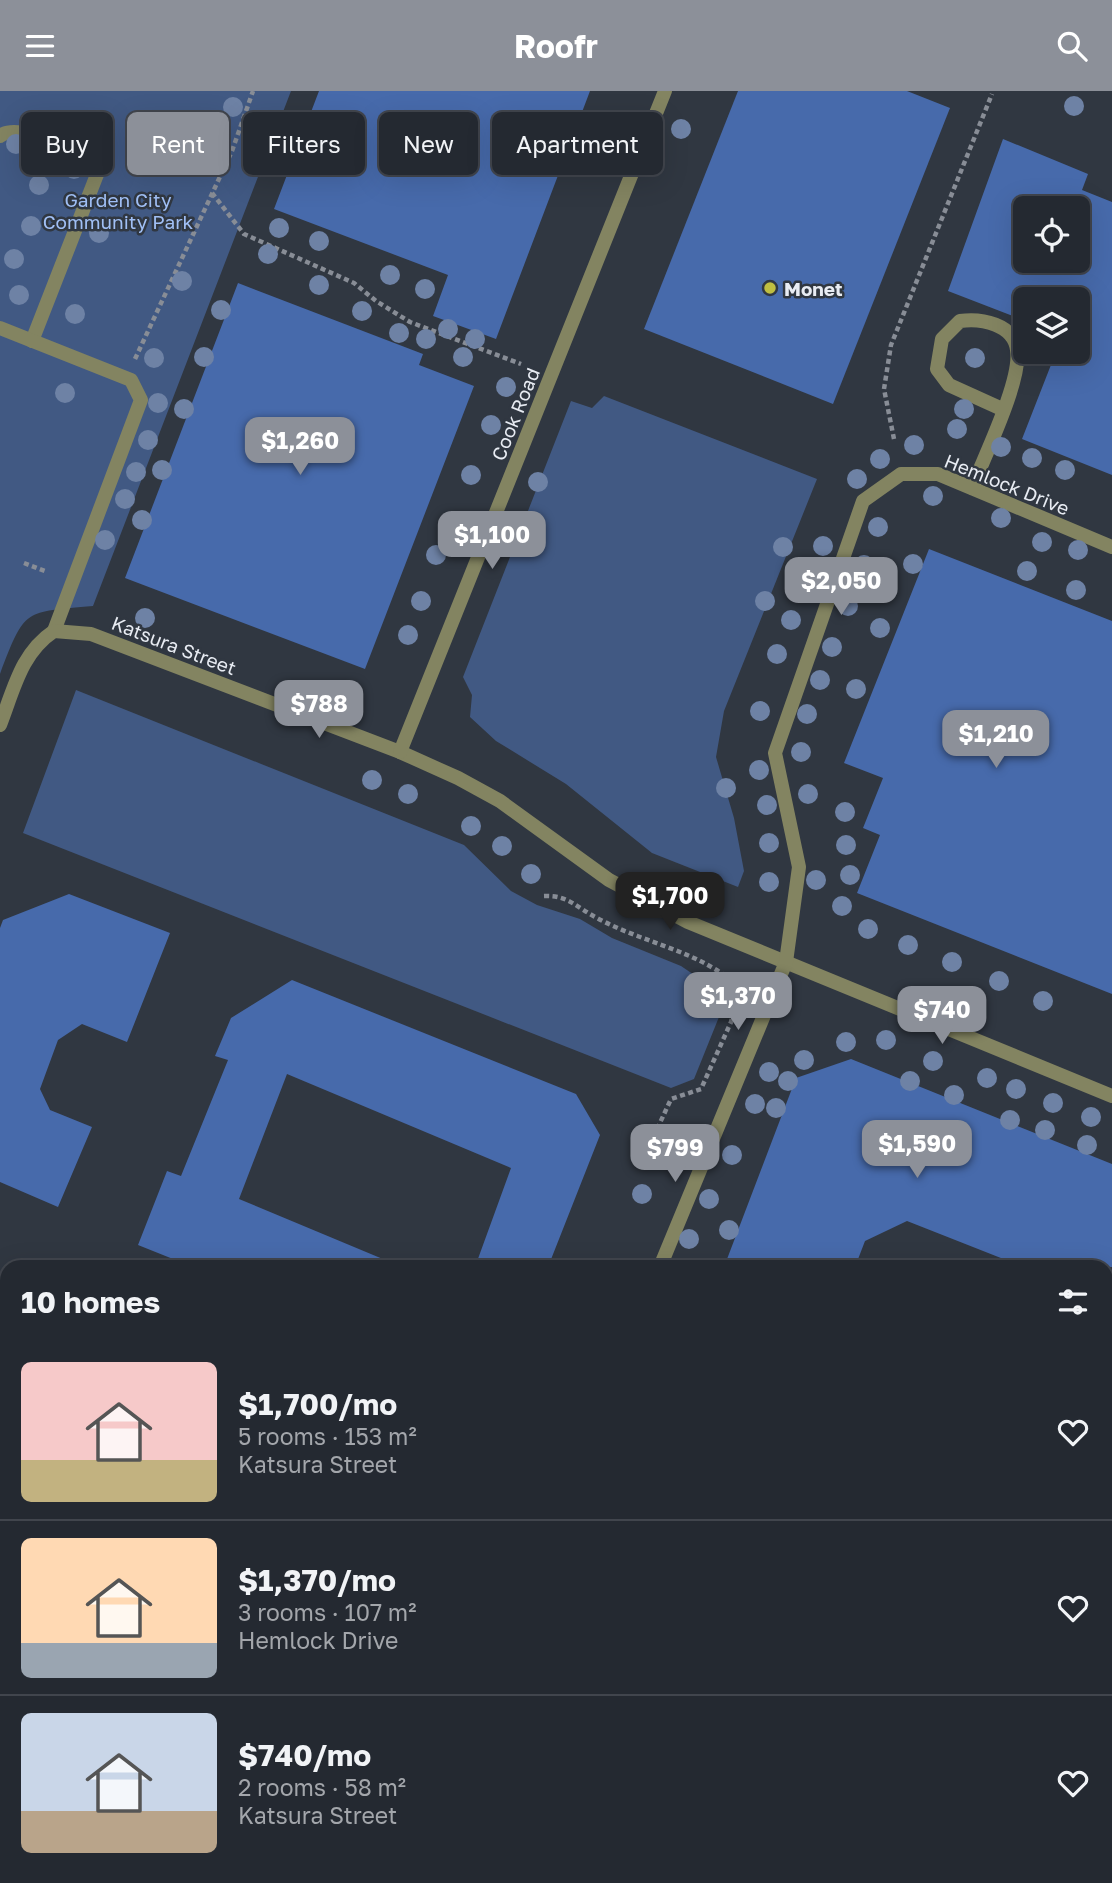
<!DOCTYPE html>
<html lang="en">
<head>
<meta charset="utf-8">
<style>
  :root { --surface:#242931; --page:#30353d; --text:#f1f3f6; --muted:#a3a6ab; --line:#41454d; --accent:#8c9099 }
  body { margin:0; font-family:"Golos Text",sans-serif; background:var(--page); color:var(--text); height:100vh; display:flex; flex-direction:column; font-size:26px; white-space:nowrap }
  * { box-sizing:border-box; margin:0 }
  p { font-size:23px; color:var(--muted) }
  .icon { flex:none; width:38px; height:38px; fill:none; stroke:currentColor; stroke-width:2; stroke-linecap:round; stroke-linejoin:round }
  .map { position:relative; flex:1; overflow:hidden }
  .sheet { position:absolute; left:0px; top:1169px; width:1113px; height:623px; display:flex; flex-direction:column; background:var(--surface); border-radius:21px 21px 0 0; box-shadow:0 7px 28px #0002,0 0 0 2px var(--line) }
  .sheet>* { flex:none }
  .hud { position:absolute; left:21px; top:21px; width:700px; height:63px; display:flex; gap:14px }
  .tools { position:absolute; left:1013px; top:105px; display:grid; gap:14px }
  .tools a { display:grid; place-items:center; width:77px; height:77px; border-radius:10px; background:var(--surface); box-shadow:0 7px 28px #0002,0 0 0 2px var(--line); font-size:35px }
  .price { position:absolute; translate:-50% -60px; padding:0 16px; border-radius:14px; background:var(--accent); color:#fff; font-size:23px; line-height:46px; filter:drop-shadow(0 2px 4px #0008) }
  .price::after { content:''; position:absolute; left:50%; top:42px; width:21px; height:16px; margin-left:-10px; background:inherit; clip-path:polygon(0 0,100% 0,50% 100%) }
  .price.current { background:#222; color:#fff }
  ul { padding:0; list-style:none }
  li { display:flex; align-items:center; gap:21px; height:175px; padding:0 21px }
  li+li { border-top:2px solid var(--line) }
  li span { display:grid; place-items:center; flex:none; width:196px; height:140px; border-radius:10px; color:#555 }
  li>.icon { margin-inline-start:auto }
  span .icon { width:84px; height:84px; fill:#fffc; stroke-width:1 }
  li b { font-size:30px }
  h2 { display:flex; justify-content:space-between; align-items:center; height:84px; padding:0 21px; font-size:30px }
  .chip { padding:0 24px; border-radius:10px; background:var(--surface); box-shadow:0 7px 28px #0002,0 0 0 2px var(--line); font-size:24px; line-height:63px }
  .chip.current { background:var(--accent); color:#fff }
  header { display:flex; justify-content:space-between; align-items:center; height:91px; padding:0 21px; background:var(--accent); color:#fff; font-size:32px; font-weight:700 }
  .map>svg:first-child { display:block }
  .green { fill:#415983 }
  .building { fill:#476aab; fill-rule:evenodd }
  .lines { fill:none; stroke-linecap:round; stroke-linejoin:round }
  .path { stroke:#888d96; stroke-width:4.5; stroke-dasharray:5 3.5; stroke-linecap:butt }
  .service { stroke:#838461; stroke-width:14 }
  .minor { stroke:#838461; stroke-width:14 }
  .tree { fill:#6e82a5 }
  .poi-dot { fill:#bfbe41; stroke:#303741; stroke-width:2.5 }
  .labels { text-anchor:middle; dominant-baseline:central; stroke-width:5; stroke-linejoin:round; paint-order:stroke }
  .park-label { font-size:19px; fill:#a1c0f6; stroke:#303741 }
  .poi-label { font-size:19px; font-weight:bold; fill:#e8ecf3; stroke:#303741; text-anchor:start }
  .street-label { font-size:19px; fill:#e8ecf3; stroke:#303741 }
</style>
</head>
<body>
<header><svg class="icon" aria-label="menu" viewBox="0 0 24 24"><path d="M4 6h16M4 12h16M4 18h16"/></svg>Roofr<svg class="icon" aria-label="search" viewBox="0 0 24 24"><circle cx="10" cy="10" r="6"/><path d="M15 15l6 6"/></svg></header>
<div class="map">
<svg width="1112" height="1792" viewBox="0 0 1112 1792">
  <rect width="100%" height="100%" fill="#303741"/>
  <!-- green -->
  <g class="green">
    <path d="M0,0h291l-198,515c-69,6 -68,2 -93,68z"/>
    <path d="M604,305l213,83 -93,232 -8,46 18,61 10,53 -6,16 -86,-34 -86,-69 -70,-43 -26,-24 2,-22 -9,-18 108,-276 21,7z"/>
    <path d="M76,599l388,155 47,46 26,14 43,14 32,19 69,28 34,23 6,23 -27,67 -23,9 -648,-255z"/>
    <path d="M1112,1239v491l-6,-3v-473z"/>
    <path d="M907,1785h75l-3,7h-54z"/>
  </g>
  <!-- building -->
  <g class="building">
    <path d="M319,0h271l-94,248 -63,-23 15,-41 -174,-66z"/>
    <path d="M738,0h169l43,17 -117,296 -189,-75z"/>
    <path d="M1003,48l85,35 -6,16 30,12v273l-90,-36 34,-87h22v-53h-52v22l-78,-30zM1078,110v60h-52v-53h49z"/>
    <path d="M238,192l185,71 -4,11 55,21 -109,283 -240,-91z"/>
    <path d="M929,458l183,72v373l-255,-101 23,-58 -17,-7 20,-50 -39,-15z"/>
    <path d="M69,803l101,39 -43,109 -45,-18 -24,16 -18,49 10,21 42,17 -34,80 -58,-25v-254l3,-8z"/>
    <path d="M292,889l284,114 24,41 -52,132h-73l36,-99 -224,-94 -48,125 163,68h-209l-55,-22 29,-74 14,5 47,-116 -13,-4 16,-38z"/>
    <path d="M851,968l261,105v103h-88l-117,-46 -42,20 -10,26h-131l72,-189z"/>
  </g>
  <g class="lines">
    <!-- path -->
    <g class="path">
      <path d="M212,102l32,41 110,49 22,18 34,21 111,42"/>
      <path d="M135,268l97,-208 21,-60"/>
      <path d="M894,348l-10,-50 7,-44 101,-251"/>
      <path d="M24,472l21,8"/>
      <path d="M544,805c24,-1 32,11 53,22 40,22 87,30 124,55 8,5 12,15 16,22l-6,27 -30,67 -30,10 -12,26"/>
      <path d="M1106,1294l6,-15"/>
      <path d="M1106,1633l6,-2"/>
      <path d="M884,1785l18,7"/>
      <path d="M914,1792l3,-7"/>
    </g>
    <!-- service -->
    <g class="service">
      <path d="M0,45c17,-14 68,13 88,20l9,6 1,10 -66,169"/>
      <path d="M0,237l131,52 10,20 -87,231"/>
      <path d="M972,397c12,-31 50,-108 45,-138 -3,-26 -36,-32 -57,-29l-18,18 -5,30 12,16 53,24"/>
    </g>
    <!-- minor -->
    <g class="minor">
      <path d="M0,634c14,-36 21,-72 54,-94l37,3 309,118 58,26 42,23 109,79 79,42 424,174"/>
      <path d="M400,661l265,-661"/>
      <path d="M660,1176l126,-305 13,-95 -24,-114 88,-252 38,-27h37l174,73"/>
      <path d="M0,1579l7,-1"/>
      <path d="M411,1792l3,-7"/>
    </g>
  </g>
  <!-- trees -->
  <g class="tree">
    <circle cx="1074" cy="15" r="10"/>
    <circle cx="233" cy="16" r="10"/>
    <circle cx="681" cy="38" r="10"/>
    <circle cx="142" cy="47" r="10"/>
    <circle cx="16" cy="53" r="10"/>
    <circle cx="590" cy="69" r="10"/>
    <circle cx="74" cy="78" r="10"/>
    <circle cx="39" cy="94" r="10"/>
    <circle cx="31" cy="135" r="10"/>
    <circle cx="279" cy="137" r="10"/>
    <circle cx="99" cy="142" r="10"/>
    <circle cx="319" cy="150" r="10"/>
    <circle cx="268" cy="163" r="10"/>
    <circle cx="14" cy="168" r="10"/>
    <circle cx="390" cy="184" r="10"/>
    <circle cx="182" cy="190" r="10"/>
    <circle cx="319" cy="194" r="10"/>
    <circle cx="425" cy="198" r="10"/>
    <circle cx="19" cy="204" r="10"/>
    <circle cx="221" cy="219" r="10"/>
    <circle cx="362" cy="220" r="10"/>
    <circle cx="75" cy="223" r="10"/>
    <circle cx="448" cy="238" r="10"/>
    <circle cx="399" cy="242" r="10"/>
    <circle cx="426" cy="248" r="10"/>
    <circle cx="475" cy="248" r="10"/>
    <circle cx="204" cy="266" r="10"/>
    <circle cx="463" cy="266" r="10"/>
    <circle cx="154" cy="267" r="10"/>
    <circle cx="975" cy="267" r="10"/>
    <circle cx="506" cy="296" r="10"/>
    <circle cx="65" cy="302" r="10"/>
    <circle cx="158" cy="312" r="10"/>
    <circle cx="184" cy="318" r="10"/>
    <circle cx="964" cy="318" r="10"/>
    <circle cx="491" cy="334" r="10"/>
    <circle cx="957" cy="338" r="10"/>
    <circle cx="148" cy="349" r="10"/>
    <circle cx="914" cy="354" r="10"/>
    <circle cx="1001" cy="356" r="10"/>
    <circle cx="1032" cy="367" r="10"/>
    <circle cx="880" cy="368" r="10"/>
    <circle cx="162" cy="379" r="10"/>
    <circle cx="1065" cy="379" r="10"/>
    <circle cx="136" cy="381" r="10"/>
    <circle cx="471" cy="384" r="10"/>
    <circle cx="857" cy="388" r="10"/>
    <circle cx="538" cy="391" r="10"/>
    <circle cx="933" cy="405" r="10"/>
    <circle cx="125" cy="408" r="10"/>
    <circle cx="1001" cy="427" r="10"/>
    <circle cx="142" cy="429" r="10"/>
    <circle cx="453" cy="432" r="10"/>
    <circle cx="878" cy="436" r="10"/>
    <circle cx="105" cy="449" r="10"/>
    <circle cx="1042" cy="451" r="10"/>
    <circle cx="823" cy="455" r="10"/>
    <circle cx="783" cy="456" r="10"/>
    <circle cx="1078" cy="459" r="10"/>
    <circle cx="436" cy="464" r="10"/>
    <circle cx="913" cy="473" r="10"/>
    <circle cx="864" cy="474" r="10"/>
    <circle cx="1027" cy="480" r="10"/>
    <circle cx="805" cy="494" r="10"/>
    <circle cx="1076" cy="499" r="10"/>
    <circle cx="421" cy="510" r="10"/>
    <circle cx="765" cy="510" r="10"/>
    <circle cx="848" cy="515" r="10"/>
    <circle cx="145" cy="527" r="10"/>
    <circle cx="791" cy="529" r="10"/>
    <circle cx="880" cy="537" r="10"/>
    <circle cx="408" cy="544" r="10"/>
    <circle cx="832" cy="556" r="10"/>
    <circle cx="777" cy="563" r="10"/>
    <circle cx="820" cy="589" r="10"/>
    <circle cx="856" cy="598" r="10"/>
    <circle cx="760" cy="620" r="10"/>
    <circle cx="807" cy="623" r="10"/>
    <circle cx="801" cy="661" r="10"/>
    <circle cx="759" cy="679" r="10"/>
    <circle cx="372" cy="689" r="10"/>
    <circle cx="726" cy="697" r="10"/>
    <circle cx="408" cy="703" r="10"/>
    <circle cx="808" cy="703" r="10"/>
    <circle cx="767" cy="714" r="10"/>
    <circle cx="845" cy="721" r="10"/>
    <circle cx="471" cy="735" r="10"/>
    <circle cx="769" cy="752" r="10"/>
    <circle cx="846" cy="754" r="10"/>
    <circle cx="502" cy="755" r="10"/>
    <circle cx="531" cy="783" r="10"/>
    <circle cx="850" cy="784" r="10"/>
    <circle cx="816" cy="789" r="10"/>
    <circle cx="769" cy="791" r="10"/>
    <circle cx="842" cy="815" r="10"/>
    <circle cx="868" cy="838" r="10"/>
    <circle cx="908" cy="854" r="10"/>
    <circle cx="952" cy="871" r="10"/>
    <circle cx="999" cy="890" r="10"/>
    <circle cx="1043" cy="910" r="10"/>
    <circle cx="886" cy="949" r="10"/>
    <circle cx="846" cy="951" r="10"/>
    <circle cx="804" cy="969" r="10"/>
    <circle cx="933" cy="970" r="10"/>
    <circle cx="769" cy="981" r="10"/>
    <circle cx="987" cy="987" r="10"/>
    <circle cx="788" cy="990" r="10"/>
    <circle cx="910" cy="990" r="10"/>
    <circle cx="1016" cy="998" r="10"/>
    <circle cx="954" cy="1004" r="10"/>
    <circle cx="1053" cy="1012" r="10"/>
    <circle cx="755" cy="1013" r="10"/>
    <circle cx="776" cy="1017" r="10"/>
    <circle cx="1091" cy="1026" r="10"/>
    <circle cx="1010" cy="1029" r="10"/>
    <circle cx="1045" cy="1039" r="10"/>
    <circle cx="1087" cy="1054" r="10"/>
    <circle cx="661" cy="1056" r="10"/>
    <circle cx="732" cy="1064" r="10"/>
    <circle cx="642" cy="1103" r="10"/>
    <circle cx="709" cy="1108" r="10"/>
    <circle cx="729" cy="1139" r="10"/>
    <circle cx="689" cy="1148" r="10"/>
  </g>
  <!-- markers -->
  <circle class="poi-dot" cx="770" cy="197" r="7"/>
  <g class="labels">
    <!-- park labels -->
    <g class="park-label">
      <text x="118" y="108">Garden City<tspan x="118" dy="22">Community Park</tspan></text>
    </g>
    <!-- poi labels -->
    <g class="poi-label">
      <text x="784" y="197">Monet</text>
    </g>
    <!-- street labels -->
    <g class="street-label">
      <text transform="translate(515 323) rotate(-68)">Cook Road</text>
      <text transform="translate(1007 393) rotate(22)">Hemlock Drive</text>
      <text transform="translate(174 554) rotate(21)">Katsura Street</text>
    </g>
  </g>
</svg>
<div class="tools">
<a><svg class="icon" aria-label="locate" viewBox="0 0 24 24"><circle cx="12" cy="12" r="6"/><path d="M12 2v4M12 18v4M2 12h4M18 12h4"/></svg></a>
<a><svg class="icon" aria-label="layers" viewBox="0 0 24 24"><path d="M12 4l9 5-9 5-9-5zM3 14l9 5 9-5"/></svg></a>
</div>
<b class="price" style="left:300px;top:386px">$1,260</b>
<b class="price" style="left:492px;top:480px">$1,100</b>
<b class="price" style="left:841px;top:526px">$2,050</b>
<b class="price" style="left:319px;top:649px">$788</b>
<b class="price" style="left:996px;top:679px">$1,210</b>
<b class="price current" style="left:670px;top:841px">$1,700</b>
<b class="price" style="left:738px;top:941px">$1,370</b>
<b class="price" style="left:942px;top:955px">$740</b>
<b class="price" style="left:917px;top:1089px">$1,590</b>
<b class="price" style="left:675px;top:1093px">$799</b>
<div class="hud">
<a class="chip">Buy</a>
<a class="chip current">Rent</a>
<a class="chip">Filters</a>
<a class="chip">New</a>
<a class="chip">Apartment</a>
</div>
<section class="sheet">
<h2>10 homes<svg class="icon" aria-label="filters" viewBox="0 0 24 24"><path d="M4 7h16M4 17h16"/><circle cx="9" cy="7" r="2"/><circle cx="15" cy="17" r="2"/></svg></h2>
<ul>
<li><span style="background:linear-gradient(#f6c9c9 70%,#c2b280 0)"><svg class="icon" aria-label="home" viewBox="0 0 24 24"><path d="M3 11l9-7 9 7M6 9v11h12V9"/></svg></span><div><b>$1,700/mo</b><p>5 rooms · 153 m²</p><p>Katsura Street</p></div><svg class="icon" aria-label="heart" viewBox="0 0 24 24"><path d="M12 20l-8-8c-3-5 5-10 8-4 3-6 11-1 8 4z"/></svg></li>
<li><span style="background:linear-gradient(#ffd9b3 75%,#9aa5b1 0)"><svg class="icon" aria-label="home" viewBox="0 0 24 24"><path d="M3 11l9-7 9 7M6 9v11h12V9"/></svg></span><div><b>$1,370/mo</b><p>3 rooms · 107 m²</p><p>Hemlock Drive</p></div><svg class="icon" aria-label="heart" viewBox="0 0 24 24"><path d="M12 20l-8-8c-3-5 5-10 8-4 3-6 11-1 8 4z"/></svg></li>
<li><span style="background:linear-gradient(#c9d6e8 70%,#b9a48a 0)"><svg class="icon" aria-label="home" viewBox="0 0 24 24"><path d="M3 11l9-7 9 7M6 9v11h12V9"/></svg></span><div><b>$740/mo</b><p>2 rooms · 58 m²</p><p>Katsura Street</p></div><svg class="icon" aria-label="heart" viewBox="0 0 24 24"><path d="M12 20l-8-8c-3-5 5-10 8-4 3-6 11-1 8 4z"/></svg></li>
</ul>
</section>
</div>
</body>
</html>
